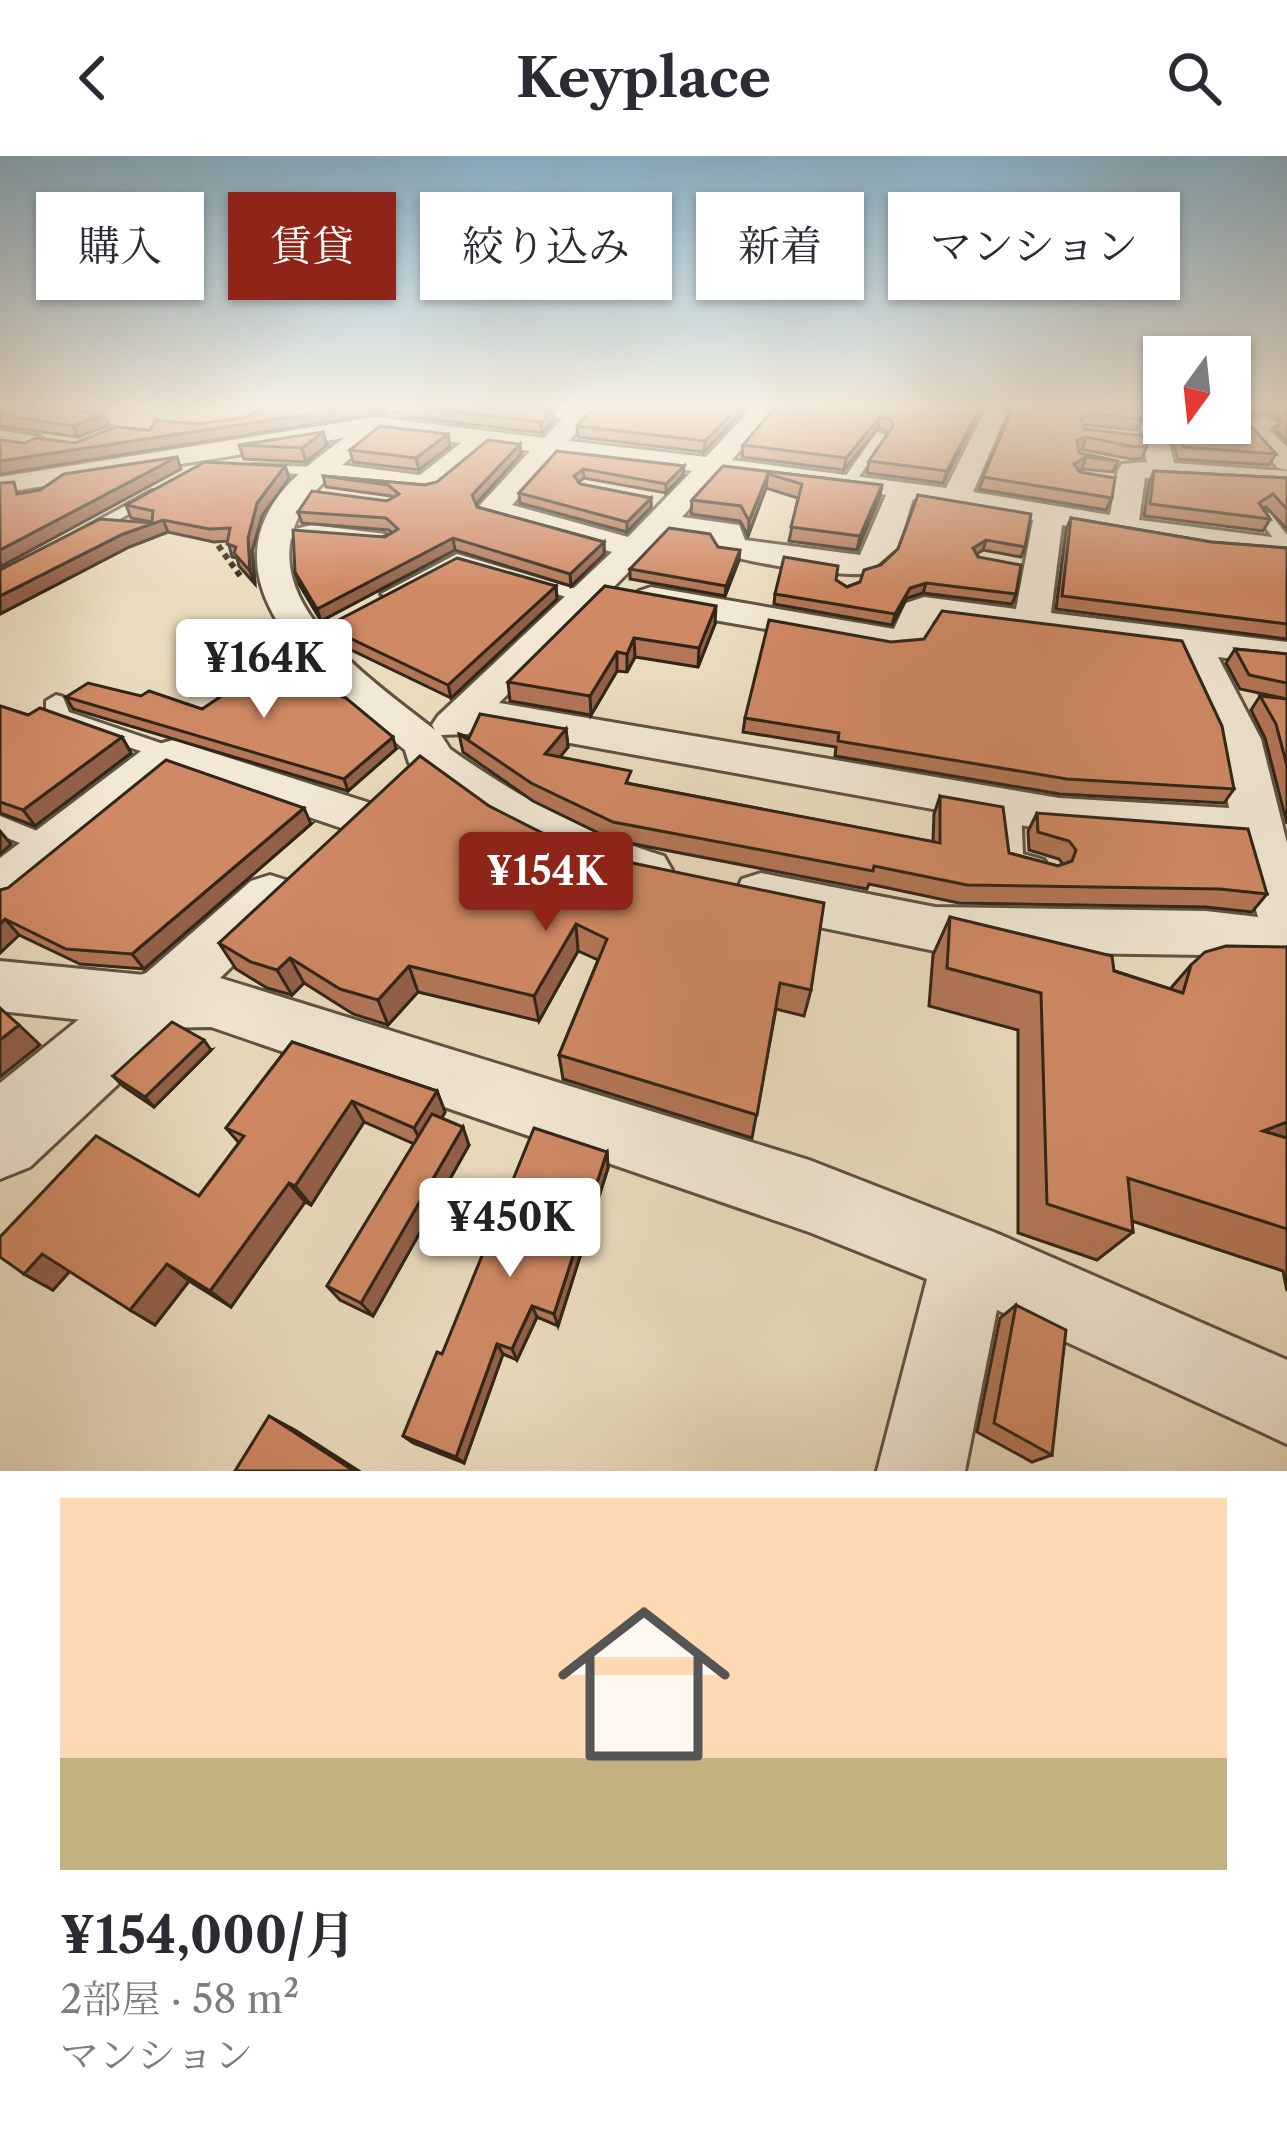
<!DOCTYPE html>
<html lang="ja">
<head>
<meta charset="utf-8">
<style>
  :root { --surface:#fff; --page:#f2f2f3; --text:#2b2b33; --muted:#7c7c81; --accent:#8f2418 }
  body { margin:0; font-family:"Libre Caslon Text","Noto Serif JP",serif; background:var(--page); color:var(--text); height:100vh; display:flex; flex-direction:column; font-size:45px; white-space:nowrap }
  * { box-sizing:border-box; margin:0 }
  p { font-size:39px; color:var(--muted) }
  .icon { flex:none; width:66px; height:66px; fill:none; stroke:currentColor; stroke-width:2; stroke-linecap:round; stroke-linejoin:round }
  .map { position:relative; height:1315px; overflow:hidden }
  .sheet { display:flex; flex-direction:column; background:var(--surface); flex:1 }
  .sheet>* { flex:none }
  .guide { position:absolute; left:36px; top:36px; width:1215px; height:108px; display:flex; gap:24px }
  .needle { width:78px; rotate:195deg }
  .controls { position:absolute; left:1143px; top:180px; display:grid; gap:24px }
  .controls a { display:grid; place-items:center; width:108px; height:108px; border-radius:0px; background:var(--surface); box-shadow:0 3px 9px #0004; font-size:60px }
  .price { position:absolute; translate:-50% -102px; padding:0 27px; border-radius:12px; background:#fff; color:#222; font-size:39px; line-height:78px; filter:drop-shadow(0 3px 6px #0008) }
  .price::after { content:''; position:absolute; left:50%; top:72px; width:36px; height:27px; margin-left:-18px; background:inherit; clip-path:polygon(0 0,100% 0,50% 100%) }
  .price.selected { background:var(--accent); color:#fff }
  ul { padding:0; list-style:none }
  li { display:grid; align-content:center; gap:24px; height:636px; padding:0 60px }
  li span { display:grid; place-items:center; height:372px; border-radius:0px; color:#555 }
  li>.icon { margin-inline-start:auto }
  span .icon { width:216px; height:216px; fill:#fffc; stroke-width:1 }
  li b { font-size:51px }
  .chip { padding:0 42px; border-radius:0px; background:var(--surface); box-shadow:0 3px 9px #0004; font-size:42px; line-height:108px }
  .chip.selected { background:var(--accent); color:#fff }
  header { display:flex; justify-content:space-between; align-items:center; height:156px; padding:0 60px; background:var(--surface); font-size:54px; font-weight:700 }
  .map>svg:first-child { display:block }
  .lines { fill:none; stroke-linecap:round; stroke-linejoin:round }
  .service-casing { stroke:#5f5341; stroke-width:6 }
  .minor-casing { stroke:#5f5341; stroke-width:6 }
  .tertiary-casing { stroke:#5f5341; stroke-width:6 }
  .path { stroke:#312517; stroke-width:6; stroke-dasharray:6 4.5; stroke-linecap:butt }
  .service { fill:#f1e8d5; fill-rule:evenodd }
  .minor { fill:#f1e8d5; fill-rule:evenodd }
  .tertiary { fill:#f1e8d5; fill-rule:evenodd }
  .wall { fill:#b37657; stroke:#312517; stroke-width:3 }
  .shaded-wall { fill:#926047; stroke:#312517; stroke-width:3 }
  .building { fill:#d08965; stroke:#312517; stroke-width:3 }
</style>
</head>
<body>
<header><svg class="icon" aria-label="back" viewBox="0 0 24 24"><path d="M15 5l-7 7 7 7"/></svg>Keyplace<svg class="icon" aria-label="search" viewBox="0 0 24 24"><circle cx="10" cy="10" r="6"/><path d="M15 15l6 6"/></svg></header>
<div class="map">
<svg width="1287" height="1315" viewBox="0 0 1287 1315">
  <rect width="100%" height="100%" fill="#eadcbe"/>
  <filter id="stains"><feTurbulence type="fractalNoise" baseFrequency=".00167" numOctaves="4"/><feColorMatrix values="0 0 0 0 .2 0 0 0 0 .09 0 0 0 0 .02 0 0 0 .5 -.17"/></filter>
  <radialGradient id="worn" r=".72"><stop offset=".6" stop-color="#630" stop-opacity="0"/><stop offset="1" stop-color="#630" stop-opacity=".3"/></radialGradient>
  <g class="lines">
    <defs>
      <g id="service">
        <path d="M366,249h34l6,3 -6,4z"/>
        <path d="M877,276l10,3 -33,49h-10l-2,-3z"/>
        <path d="M252,309l69,2 7,4 -7,4 -64,-3 -5,-1z"/>
        <path d="M152,335l7,4 -2,3 -69,39 -14,-3z"/>
        <path d="M1260,357h10l17,22v16l-6,-2 -24,-33z"/>
        <path d="M312,369l73,9 8,5 -8,5 -73,-9 -38,6 -8,-5z"/>
        <path d="M457,398l132,39 3,4 -9,5 -124,-37 -63,33 -15,-4z"/>
        <path d="M56,539l7,2 6,15 112,38 3,5 -11,7 -118,-40 -9,-8v-13z"/>
        <path d="M1009,642l12,8 2,48 21,6 4,7 -4,7c-13,4 -27,-2 -40,-6l-4,-7 -3,-55z"/>
        <path d="M0,660l59,24 3,6 -3,6 -9,3 -50,-20z"/>
      </g>
      <g id="minor">
        <path d="M505,249h94l-30,36 137,16 49,-52h24l-47,55 214,28 42,-83h22l-37,87 137,23 8,-45 4,-6 25,-2 -11,-57h23l15,58 113,8v16l-142,-9 -6,42 148,19v20l-82,-9 -143,-25 -11,88 236,29v24l-69,-9 43,82 26,104v114l-19,7 -62,-9 -271,-4 -174,-36 -19,-6 -7,-15 7,-15 19,-6 174,34 271,4 52,6 -21,-74 -178,-11 -582,-106 -9,8 -27,1 9,14c74,52 128,80 214,107l8,14 -8,14c-68,21 -201,-80 -255,-121l-4,-13c-61,-53 -184,-142 -138,-235 15,-32 49,-56 77,-77l-344,55v-16l377,-60 167,21 19,-20 -46,-6zM381,277l80,10 -41,32 -78,-10zM488,290l42,5 -48,52 -5,6 5,6 130,37 -174,164 -6,9 3,5c-76,-60 -211,-149 -109,-250l100,12 10,-2zM556,299l136,16 -64,66 -116,-32zM719,319l167,20 -26,60 -115,-15 -6,-15 -57,-8zM913,343l120,21 -17,89 -92,-12 -18,6 -12,26 -243,-42 -12,4 -6,7 6,7 12,4 247,43 26,-9 10,-23 243,31 40,88 12,69 -170,-10 -560,-95 168,-170 46,6 5,13c24,10 148,32 166,17 16,-13 22,-51 29,-70z"/>
        <path d="M1266,260l12,7 -9,6 18,18v23l-9,-2 -39,-43 3,-5z"/>
        <path d="M0,274l41,7 4,5 -13,8 -32,-4z"/>
        <path d="M173,584l200,64 7,12 -7,12 -17,5 -182,-62 -155,129 -19,6v-48l145,-110z"/>
        <path d="M270,719l19,6 7,15 -7,15 -69,67 589,182 187,73 291,127v84l-290,-134 -32,161h-88l50,-192 -118,-47 -598,-205 -56,1 -155,-17v-50l144,14 107,-94z"/>
      </g>
      <path id="tertiary" d="M155,814l26,9 11,23 -11,23 -151,142 -30,12v-96l129,-104z"/>
    </defs>
    <!-- service casing -->
    <use href="#service" class="service-casing"/>
    <!-- minor casing -->
    <use href="#minor" class="minor-casing"/>
    <!-- tertiary casing -->
    <use href="#tertiary" class="tertiary-casing"/>
    <!-- path -->
    <path class="path" d="M212,381l29,40"/>
    <!-- service -->
    <use href="#service" class="service"/>
    <!-- minor -->
    <use href="#minor" class="minor"/>
    <!-- tertiary -->
    <use href="#tertiary" class="tertiary"/>
  </g>
  <!-- wall -->
  <g class="wall">
    <path d="M0,249l109,20 -31,12 -78,-11z"/>
    <path d="M400,249l153,5 1,11 -12,12 -139,-17z"/>
    <path d="M596,249h153l-45,47 -126,-15 -1,-11z"/>
    <path d="M885,249h98l-40,78 -76,-10 2,-12 20,-29 -11,-4 -34,42 -102,-13 1,-12 146,-39z"/>
    <path d="M1013,249h67l61,14 -5,11 -50,-5 -3,1 2,3 62,17 -5,12 -11,1 -52,-10v4l39,8 -5,11 -31,-3 -3,2 33,27 -6,12 -127,-21z"/>
    <path d="M1230,249h57v37l-11,-12 5,-9 -13,-9 -27,4 35,38 -7,11 -91,-6 -12,-36h64z"/>
    <path d="M448,278l2,12 -31,24 -66,-8 -3,-12z"/>
    <path d="M520,288l1,10 -45,50 1,3 127,35v12l-33,32 -116,-36 -134,71 -22,-37 -4,-12 97,-39 -3,-3 -87,-7 -4,-11 89,-11 6,-3 -2,-2 -65,-9 -3,-11 102,9 12,-3z"/>
    <path d="M239,289h88l-21,17 -62,-3z"/>
    <path d="M557,295l126,24 -17,18 -82,-15 -6,4 2,2 71,14v9l-24,25 -107,-29 -1,-10z"/>
    <path d="M285,310l4,12 -27,38 -10,35 3,33 -16,-18 -2,-8 -5,-1 -4,-16 -14,1 -46,-10 -39,15 -129,67v-44l152,-48 -21,-4 -5,-13z"/>
    <path d="M723,310l159,19 -3,14 -22,51 -68,-9 9,-43 -32,-10 -18,48 -8,-15 -49,-7 1,-14z"/>
    <path d="M1154,315l133,7v51l-21,-22 -3,1 7,11 -7,12 -119,-15 5,-33z"/>
    <path d="M918,339l107,52 -4,10 -38,-7 -7,4 40,40 -4,10 -89,-11 -16,5 -15,27 -118,-21 1,-10 61,-14 11,7 13,-5 38,-33z"/>
    <path d="M1071,362l140,24 76,6v91l-231,-30 10,-79z"/>
    <path d="M718,391l21,13 -14,36 -95,-17v-10z"/>
    <path d="M556,430l1,13 -106,99 -110,-53 -6,-8 -4,-13z"/>
    <path d="M605,430l110,38 -17,43 -63,-10 -8,15 -10,-1 -26,44 -81,-14 -2,-19z"/>
    <path d="M1235,493l52,5v45l-47,-10 -14,-26z"/>
    <path d="M141,540l61,13 194,40 -48,42 -275,-82 -7,-12z"/>
    <path d="M1260,540l27,3v125l-22,-86 -14,-28z"/>
    <path d="M0,550l28,9 94,22 9,16 -96,73 -35,-13z"/>
    <path d="M745,562l489,71 -10,14 -164,-9 -225,-38 1,-9 -93,-15z"/>
    <path d="M566,573l2,18 -8,10 71,27 302,58 1,-28 6,-18 69,57 49,13 5,-2 -4,-5 -30,-9 -1,-19 9,-18 230,81 -15,18 -46,-5 -247,-4 -90,-19 -2,5 -254,-49 -80,-39 -70,-49 -4,-18 10,4z"/>
    <path d="M489,650l322,184 -7,26 -28,-7 -24,129 -189,-59 -4,-24 39,-95 -20,-9 -39,70 -121,-29 -30,33 -35,-11 -49,-31 -12,12 -25,-7 -31,-19 -17,-26z"/>
    <path d="M311,668l-167,145 -64,-5 -61,-29 -19,18v-63z"/>
    <path d="M950,761l220,72 21,-24 96,-18v344l-4,-20 -151,-50 1,11 -36,28 -79,-27v-203l-89,-24 4,-51z"/>
    <path d="M292,886l145,49 8,21 -3,6 27,27 -96,171 -33,-16 -13,-14 87,-142 -50,-22 -53,83 -6,-3 -74,105 -42,-26 -34,44 -85,-54 -17,19 -29,-16 175,-78 40,-53 -13,-15z"/>
    <path d="M211,894l-57,57 -31,-21 -10,-10z"/>
    <path d="M607,996l1,16 -50,158 -21,-9 -20,43 -14,-6 -39,109 -51,-20 -10,-7 39,-82z"/>
    <path d="M1016,1149l36,150 -20,7 -55,-30 23,-114z"/>
  </g>
  <!-- shaded-wall -->
  <g class="shaded-wall">
    <path d="M370,249h13l2,8 -385,61v-13z"/>
    <path d="M740,249h9l-45,47 1,-11z"/>
    <path d="M981,249h2l-40,78 4,-12z"/>
    <path d="M1247,249h25l-4,7 -27,4 -6,9z"/>
    <path d="M553,254l1,11 -12,12 -1,-11z"/>
    <path d="M104,258l5,11 -31,12 -5,-11z"/>
    <path d="M880,261l-2,11 -34,42 2,-12z"/>
    <path d="M323,276l4,13 -21,17 -4,-14z"/>
    <path d="M448,278l2,12 -31,24 -3,-12z"/>
    <path d="M1086,281l-4,12 -9,2 4,-11z"/>
    <path d="M520,288l1,10 -47,52 -2,-11z"/>
    <path d="M177,301l4,12 -181,98v-17z"/>
    <path d="M1086,301l-4,12 -12,7 4,-12z"/>
    <path d="M285,310l4,12 -27,38 -10,35 3,33 -5,-13 -2,-33 9,-35z"/>
    <path d="M684,310l-1,9 -17,18v-9z"/>
    <path d="M583,313l1,9 -9,7 -1,-9z"/>
    <path d="M768,318l-2,14 -18,48 1,-15z"/>
    <path d="M882,329l-3,14 -22,51 3,-14z"/>
    <path d="M651,342v9l-24,25v-10z"/>
    <path d="M163,364l5,12 -39,15 -129,67v-18l123,-62z"/>
    <path d="M453,382l2,12 -134,71 -4,-12z"/>
    <path d="M986,384l-3,10 -13,8 3,-10z"/>
    <path d="M604,386v12l-33,32 -1,-12z"/>
    <path d="M740,394l-1,10 -14,36 1,-10z"/>
    <path d="M926,427l-3,10 -16,5 -15,27 3,-11 15,-26z"/>
    <path d="M556,430l1,13 -106,99 -3,-13z"/>
    <path d="M716,450l-1,18 -17,43 1,-19z"/>
    <path d="M634,482l1,19 -8,15v-18z"/>
    <path d="M617,496v19l-26,44 -1,-19z"/>
    <path d="M566,573l2,18 -20,25 -3,-18z"/>
    <path d="M122,581l9,16 -96,73 -12,-16z"/>
    <path d="M393,581l3,12 -48,42 -4,-12z"/>
    <path d="M304,652l7,16 -167,145 -12,-15z"/>
    <path d="M0,675l11,13 -11,10z"/>
    <path d="M5,763l14,16 -19,18v-29z"/>
    <path d="M576,768l2,27 -39,70 -5,-25z"/>
    <path d="M290,802l14,25 -12,12 -15,-25z"/>
    <path d="M409,810l9,26 -30,33 -10,-25z"/>
    <path d="M19,869l21,20 -40,32v-37z"/>
    <path d="M204,884l7,10 -57,57 -9,-10z"/>
    <path d="M437,935l8,21 -21,36 -10,-20z"/>
    <path d="M352,945l12,21 -53,83 -16,-19z"/>
    <path d="M1287,966v17l-24,-8z"/>
    <path d="M463,971l6,18 -96,171 -12,-13z"/>
    <path d="M607,996l1,16 -50,158 -4,-12z"/>
    <path d="M289,1027l16,19 -74,105 -21,-16z"/>
    <path d="M42,1098l28,17 -17,19 -29,-16z"/>
    <path d="M167,1108l22,17 -34,44 -25,-15z"/>
    <path d="M532,1150l5,11 -20,43 -5,-11z"/>
    <path d="M497,1188l6,10 -39,109 -8,-6z"/>
    <path d="M269,1260l26,14 64,41h-5z"/>
  </g>
  <!-- building -->
  <g class="building">
    <path d="M0,249h19l85,9 -31,12 -73,-11z"/>
    <path d="M273,249h97l-370,56v-21l25,3 11,-5 39,5 40,-16 35,3 6,-10 40,4 46,-6z"/>
    <path d="M400,249h113l40,5 -12,12z"/>
    <path d="M596,249h144l-35,36 -128,-15z"/>
    <path d="M777,249h95l15,3 3,-3h91l-34,66 -78,-10 24,-35 -2,-6 -11,-3 -34,41 -103,-13z"/>
    <path d="M1014,249h66l59,6 2,8 -51,-5 -9,5 4,10 59,7 3,10 -12,1 -49,-10 -9,3 2,13 39,8 -32,-4 -12,7 6,8 35,6 -3,20 -129,-21z"/>
    <path d="M1230,249h19l-9,9 36,40 -93,-7 -8,-24h55z"/>
    <path d="M380,270l68,8 -32,24 -66,-8z"/>
    <path d="M323,276l-21,16 -63,-3z"/>
    <path d="M488,284l32,4 -48,51 5,12 127,35 -34,32 -117,-36 -136,71 -22,-37 -2,-42 92,7 13,-8 -12,-11 -88,-6 14,-21 75,10 12,-7 -11,-9 -65,-9 102,9 12,-3z"/>
    <path d="M557,295l127,15 -18,18 -83,-15 -9,7 6,8 71,14 -24,24 -108,-29z"/>
    <path d="M177,301l-177,93v-67l14,-1 3,12 23,-4 24,-16z"/>
    <path d="M205,306l80,4 -28,37 -9,35 2,33 -16,-18 2,-6 -9,-3 3,-16 -21,1 -46,-9 -40,14 -123,62v-26l100,-51 52,4 1,-12 -27,-6z"/>
    <path d="M723,310l159,19 -22,51 -69,-9 11,-43 -34,-10 -19,47 -8,-15 -49,-6z"/>
    <path d="M1154,315l133,7v31l-14,-15 -14,9 11,16 -120,-15z"/>
    <path d="M918,339l113,19 -6,33 -39,-7 -13,8 5,9 43,8 -5,29 -90,-11 -16,5 -15,26 -120,-20 9,-37 54,9 -2,14 11,7 13,-5 4,-12 17,-5 17,-16z"/>
    <path d="M1071,362l140,24 76,6v76l-225,-28z"/>
    <path d="M669,372l41,6 8,13 22,3 -14,36 -96,-17z"/>
    <path d="M457,402l99,28 -108,99 -111,-53 -6,-8z"/>
    <path d="M605,430l111,20 -17,42 -65,-10 -7,16 -10,-2 -27,44 -82,-14z"/>
    <path d="M942,455l240,30 40,85 12,63 -167,-10 -229,-38 1,-8 -94,-15 24,-98 122,22 33,-3z"/>
    <path d="M1235,493l52,5v29l-38,-8z"/>
    <path d="M265,511l81,31 47,39 -49,42 -278,-82 22,-14 53,13 8,-5 53,18z"/>
    <path d="M1260,540l27,3v67l-11,-42z"/>
    <path d="M0,550l28,9 12,-7 82,29 -99,73 -23,-8z"/>
    <path d="M480,558l86,15 -21,25 86,17 -5,12 314,60v-47l63,11 6,46 49,13 14,-5 4,-11 -7,-9 -31,-9 -1,-19 211,16 19,65 -47,-5 -253,-4 -93,-19 -1,5 -260,-49 -82,-39 -72,-49 10,4z"/>
    <path d="M420,600l69,50 91,46 244,51 -13,87 -31,-7 -23,132 -198,-60 48,-116 -31,-15 -42,72 -125,-30 -31,34 -38,-11 -50,-31 -13,12 -26,-8 -32,-19z"/>
    <path d="M166,604l138,48 -172,146 -66,-5 -61,-30 -5,5v-34l8,-2z"/>
    <path d="M950,761l162,39 2,15 69,22 8,-28 14,-13 21,-6 61,1v175l-24,9 24,7v91l-159,-51 5,54 -86,-28 -6,-211 -94,-25z"/>
    <path d="M0,852l19,17 -19,15z"/>
    <path d="M172,866l32,18 -59,57 -32,-21z"/>
    <path d="M292,886l145,49 -23,37 -62,-27 -57,85 -6,-3 -79,108 -43,-27 -37,46 -88,-56 -18,20 -24,-17v-20l96,-101 103,60 45,-60 -18,-8z"/>
    <path d="M432,958l31,13 -102,176 -34,-17z"/>
    <path d="M534,972l73,24 -53,162 -22,-8 -20,43 -15,-5 -41,113 -53,-21 34,-84 5,2z"/>
    <path d="M1016,1149l50,25 -14,125 -58,-32z"/>
    <path d="M269,1260l85,55h-119z"/>
  </g>
  <!-- sky -->
  <linearGradient id="sky" x2="0" y2="1"><stop stop-color="#88b7d3"/><stop offset="0.58" stop-color="#f6efe2"/><stop offset="1" stop-color="#f6efe2" stop-opacity="0"/></linearGradient>
  <rect width="1287" height="433" fill="url(#sky)"/>
  <rect width="100%" height="100%" filter="url(#stains)"/>
  <rect width="100%" height="100%" fill="url(#worn)"/>
</svg>
<div class="controls">
<a><svg class="needle" viewBox="-14 -14 28 28"><path d="M0-13l5 13h-10z" fill="#e53935"/><path d="M0 13l5-13h-10z" fill="#7c7c81"/></svg></a>
</div>
<b class="price" style="left:264px;top:565px">¥164K</b>
<b class="price selected" style="left:546px;top:778px">¥154K</b>
<b class="price" style="left:510px;top:1124px">¥450K</b>
<div class="guide">
<a class="chip">購入</a>
<a class="chip selected">賃貸</a>
<a class="chip">絞り込み</a>
<a class="chip">新着</a>
<a class="chip">マンション</a>
</div>
</div>
<section class="sheet">
<ul>
<li><span style="background:linear-gradient(#ffd9b3 70%,#c2b280 0)"><svg class="icon" aria-label="home" viewBox="0 0 24 24"><path d="M3 11l9-7 9 7M6 9v11h12V9"/></svg></span><div><b>¥154,000/月</b><p>2部屋 · 58 m²</p><p>マンション</p></div></li>
</ul>
</section>
</body>
</html>
